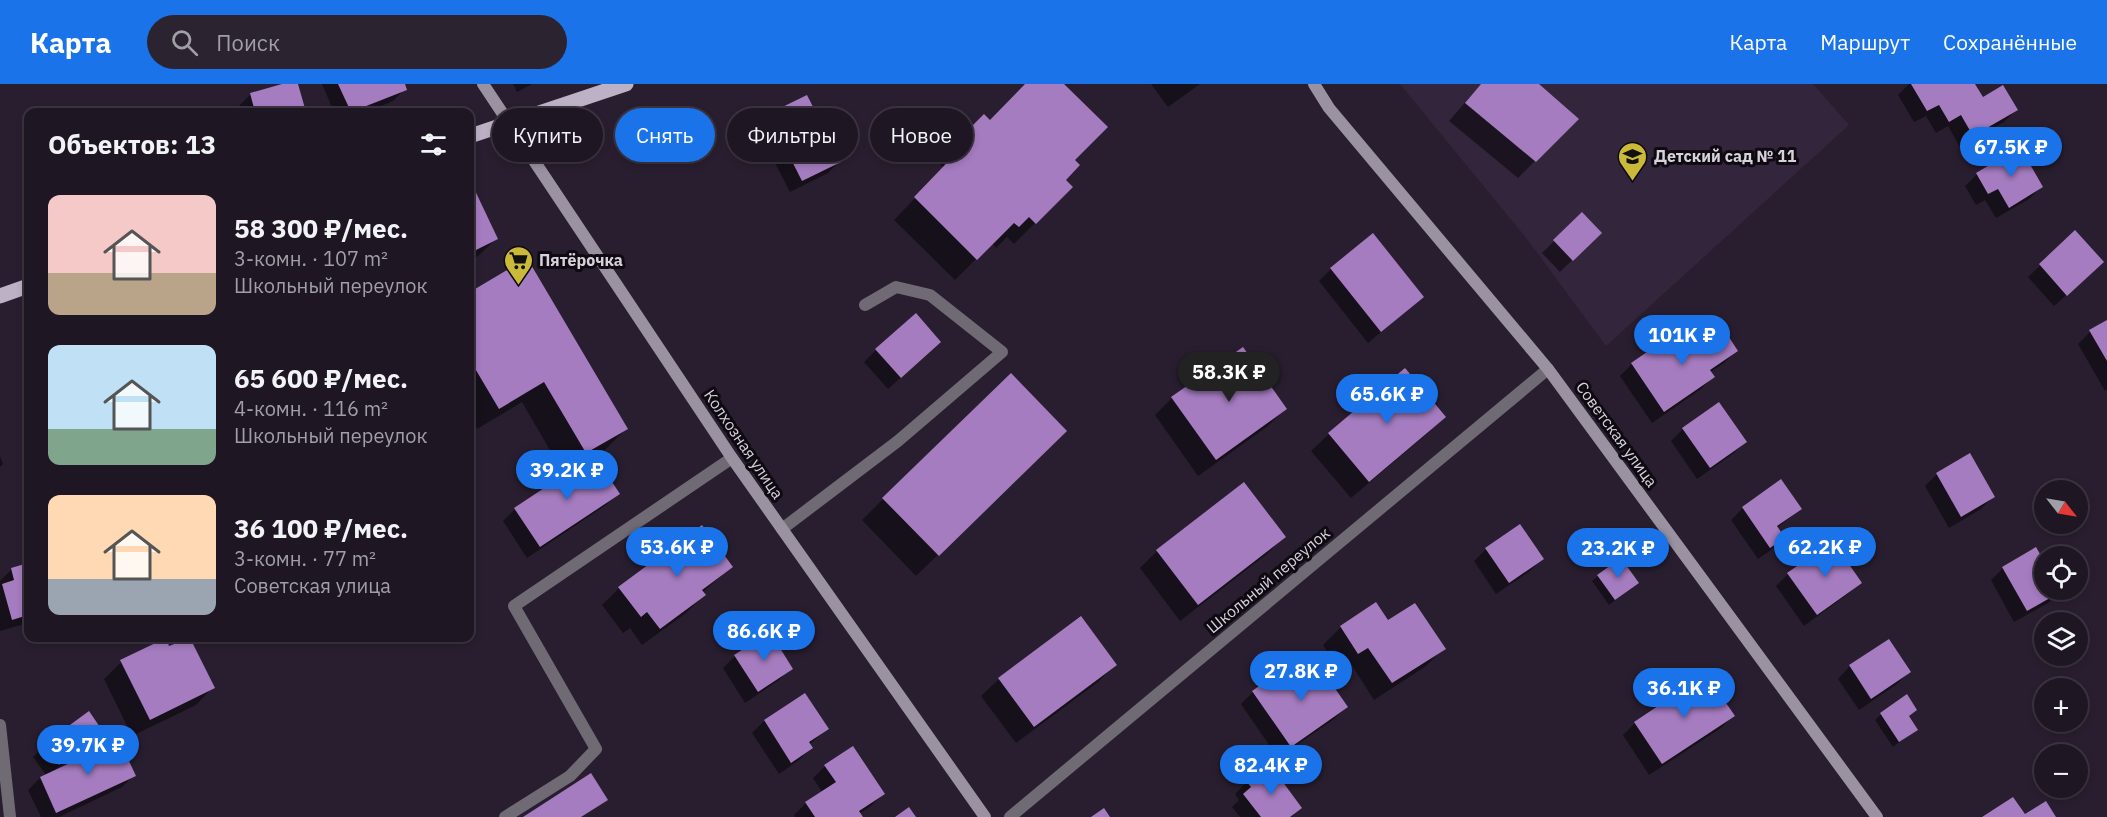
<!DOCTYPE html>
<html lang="ru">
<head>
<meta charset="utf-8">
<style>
  :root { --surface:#1f1623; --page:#2c2330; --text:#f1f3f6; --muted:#a19fa6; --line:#3c3541; --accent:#1a73e8 }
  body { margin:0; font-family:"IBM Plex Sans",sans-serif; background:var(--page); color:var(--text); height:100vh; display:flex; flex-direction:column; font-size:22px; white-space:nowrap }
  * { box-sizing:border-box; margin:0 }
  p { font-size:20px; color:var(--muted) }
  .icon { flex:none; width:33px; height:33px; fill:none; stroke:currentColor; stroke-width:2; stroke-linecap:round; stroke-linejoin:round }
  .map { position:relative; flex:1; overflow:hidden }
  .panel { position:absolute; left:24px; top:24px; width:450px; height:534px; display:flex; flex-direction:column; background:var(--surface); border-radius:12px; box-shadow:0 3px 9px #0003,0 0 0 2px var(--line) }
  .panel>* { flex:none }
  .hud { position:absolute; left:492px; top:24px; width:570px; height:54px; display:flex; gap:12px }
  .needle { width:39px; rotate:121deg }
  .controls { position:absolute; left:2034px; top:396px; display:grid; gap:12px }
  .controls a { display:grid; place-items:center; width:54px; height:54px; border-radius:50%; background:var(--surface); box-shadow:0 3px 9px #0003,0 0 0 2px var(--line); font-size:30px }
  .price { position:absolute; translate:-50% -51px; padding:0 14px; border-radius:21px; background:var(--accent); color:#fff; font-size:20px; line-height:39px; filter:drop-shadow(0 2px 3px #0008) }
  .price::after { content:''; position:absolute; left:50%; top:36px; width:18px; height:14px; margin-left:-9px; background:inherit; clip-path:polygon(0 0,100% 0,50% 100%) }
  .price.on { background:#222; color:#fff }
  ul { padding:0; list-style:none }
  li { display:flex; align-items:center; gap:18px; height:150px; padding:0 24px }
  li span { display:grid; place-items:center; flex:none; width:168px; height:120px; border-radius:12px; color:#555 }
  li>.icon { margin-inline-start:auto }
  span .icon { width:72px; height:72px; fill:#fffc; stroke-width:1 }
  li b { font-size:26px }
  h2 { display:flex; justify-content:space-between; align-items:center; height:72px; padding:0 24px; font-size:26px }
  .chip { padding:0 21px; border-radius:27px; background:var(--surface); box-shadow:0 3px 9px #0003,0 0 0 2px var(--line); font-size:21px; line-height:54px }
  .chip.on { background:var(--accent); color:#fff }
  header { display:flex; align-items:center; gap:36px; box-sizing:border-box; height:84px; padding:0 30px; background:var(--accent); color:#fff }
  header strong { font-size:28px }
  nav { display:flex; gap:33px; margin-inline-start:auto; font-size:21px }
  .search { width:420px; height:54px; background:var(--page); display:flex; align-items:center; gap:15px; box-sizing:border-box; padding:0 21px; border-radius:33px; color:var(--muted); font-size:22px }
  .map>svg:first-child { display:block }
  .built { fill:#33263c }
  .shadow { fill:#0007 }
  .building { fill:#a57cc0 }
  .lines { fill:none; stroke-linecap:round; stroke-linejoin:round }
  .lane { stroke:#6f6a73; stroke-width:12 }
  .street { stroke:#6f6a73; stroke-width:12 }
  .secondary { stroke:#9b92a1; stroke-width:12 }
  .primary { stroke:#bdb2c5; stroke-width:15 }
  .labels { text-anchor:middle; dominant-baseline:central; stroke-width:6; stroke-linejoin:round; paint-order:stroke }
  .poi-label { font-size:16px; font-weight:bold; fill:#d7d1dc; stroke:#0f0a12; text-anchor:start }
  .street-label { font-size:16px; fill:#d7d1dc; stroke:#0f0a12 }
</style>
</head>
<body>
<header>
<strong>Карта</strong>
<div class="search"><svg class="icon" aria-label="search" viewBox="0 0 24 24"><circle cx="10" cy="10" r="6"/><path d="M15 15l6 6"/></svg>Поиск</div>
<nav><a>Карта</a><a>Маршрут</a><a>Сохранённые</a></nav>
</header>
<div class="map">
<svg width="2107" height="733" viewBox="0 0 2107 733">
  <rect width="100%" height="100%" fill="#291e2f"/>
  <!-- built -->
  <path class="built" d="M1400,0h413l36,41 -243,221 -79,-107z"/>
  <!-- shadow -->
  <g class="shadow">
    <path d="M288,0h9l7,28h-63l-2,-6 12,-12z"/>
    <path d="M322,0h81l2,5 -12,12 -26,11h-33z"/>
    <path d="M513,0h19l-15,8z"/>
    <path d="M1026,0h36l11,76 -9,20 7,7 -57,57 -7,-7 -11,11 -4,-5 -37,37 -61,-60 50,-52 -6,-6 46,-46 6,5z"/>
    <path d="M1151,0h49l-32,23z"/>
    <path d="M1481,0h55l40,35 -58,59 -69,-57z"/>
    <path d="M1909,0h64l9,15 34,11 -12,12 -44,25 -12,-21 -12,7 -10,-17 -12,6 -16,-27z"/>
    <path d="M769,32l71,45 -12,12 -38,19 -33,-64z"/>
    <path d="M1977,90l64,13 -12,12 -33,19 -11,-18 -9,5 -11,-19z"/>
    <path d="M470,100l26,55 -18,17 -8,4v-6l7,-3v-4l-7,4z"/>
    <path d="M1582,130l18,19 -40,39 -18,-19z"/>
    <path d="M2075,149l15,41 -36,32 -26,-29z"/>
    <path d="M1373,151l49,62 -54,46 -49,-62 12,-12z"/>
    <path d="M527,176l99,169 -21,21 -12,7 25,36 -12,12 -79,53 -24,-37 12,-12 50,-33 -43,-74 -45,27 -7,-12v-123z"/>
    <path d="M2107,238v67l-2,2 -27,-47 12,-12z"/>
    <path d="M876,266l51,4 -39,35 -24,-27z"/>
    <path d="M1691,267h45l-12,12 -15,10 4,4 -12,12 -49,34 -32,-47 12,-12z"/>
    <path d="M1405,286l39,47 -17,17 -76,64 -40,-47 18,-17z"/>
    <path d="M1172,314l113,11 -17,17 -70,50 -43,-61z"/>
    <path d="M1683,345l63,12 -12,12 -37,26 -26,-38z"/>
    <path d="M1043,369l-127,123 -54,-56 21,-21z"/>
    <path d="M0,372l3,8 -3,3z"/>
    <path d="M1937,390l56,23 -12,12 -32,19 -24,-42z"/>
    <path d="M1781,397l19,28 -23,19 6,10 -12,12 -13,9 -27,-39 12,-12z"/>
    <path d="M1284,453l-17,17 -87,67 -40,-53 17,-17z"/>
    <path d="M1833,459l27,39 -12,12 -44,32 -28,-40 12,-12z"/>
    <path d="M1486,465l56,10 -12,12 -34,23 -22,-33z"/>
    <path d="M2036,465l8,15v26l16,1 -12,12 -34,19 -23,-42 12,-12z"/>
    <path d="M28,480v59l-28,8v-50l12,-12z"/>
    <path d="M731,483l-29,26 2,2 -18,18 -44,32 -12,-17 -7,5 -21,-28 17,-17z"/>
    <path d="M1598,492l39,7 -28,22 -17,-24z"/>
    <path d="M1376,520l12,19 56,25 -18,18 -52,34 -23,-36 -11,7 -17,-26 18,-18z"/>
    <path d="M1080,534l35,47 -17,17 -82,61 -35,-47 18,-17z"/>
    <path d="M189,554l24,49 -17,18 -64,31 -28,-57 17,-17 48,-13z"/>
    <path d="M1889,557l20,31 -12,12 -38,26 -21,-31 12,-13z"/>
    <path d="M735,572l56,12 -12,12 -34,23 -22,-35z"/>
    <path d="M1281,603l65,20 -12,12 -56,39 -37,-54 12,-12z"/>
    <path d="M805,611l22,34 -18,16 2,3 -12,12 -20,14 -27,-41 12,-12z"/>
    <path d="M1881,630l27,3 8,12 -23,18 -18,-27z"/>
    <path d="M1733,632l-12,12 -72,47 -26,-40 12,-12z"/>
    <path d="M102,648l-12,12 -34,25v2l78,4 -12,12 -63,30h-18l-13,-27 12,-12 6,-3 -13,-18 12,-12z"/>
    <path d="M825,682l58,28 -12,12 -12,8 2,3h-66l-1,-2 12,-12 17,-10 -10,-15z"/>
    <path d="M1265,695l35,29 -9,9h-51l-8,-10 7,-7 -4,-6 12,-12z"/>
  </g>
  <!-- building -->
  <g class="building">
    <path d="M282,0h16l8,28h-51l-5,-19z"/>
    <path d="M338,0h67l2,6 -56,22z"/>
    <path d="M1025,0h39l44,43 -33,33 5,5 -14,15 7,7 -37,37 -7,-7 -10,10 -5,-4 -37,37 -63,-63 50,-52 -6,-5 26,-26 6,6z"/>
    <path d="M1481,0h58l40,35 -43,43 -71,-59z"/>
    <path d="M1911,0h64l8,13 20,-12 15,25 -45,26 -12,-21 -12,7 -10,-17 -12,6z"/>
    <path d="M807,11l34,67 -39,19 -34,-67z"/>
    <path d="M2020,63l23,40 -34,21 -11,-19 -10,5 -12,-21z"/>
    <path d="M470,96l28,59 -28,14z"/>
    <path d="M1582,128l20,21 -29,28 -20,-21z"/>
    <path d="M2075,146l29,32 -37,34 -28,-32z"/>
    <path d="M1373,149l51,64 -43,35 -51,-64z"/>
    <path d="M527,174l101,171 -42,24 -42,-71 -45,27 -29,-49v-68z"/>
    <path d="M916,229l25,29 -40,36 -26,-29z"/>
    <path d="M2107,236v41l-18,-31z"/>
    <path d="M1723,244l15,23 -28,19 5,7 -51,35 -33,-49 48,-33 13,19z"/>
    <path d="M1243,263l44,62 -71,51 -45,-63z"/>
    <path d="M1405,284l41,49 -77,65 -41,-49z"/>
    <path d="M1011,289l56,58 -128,125 -57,-58z"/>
    <path d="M1719,318l28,40 -37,26 -28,-40z"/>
    <path d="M1970,369l25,44 -34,20 -25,-44z"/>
    <path d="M594,371l26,39 -80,53 -26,-39z"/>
    <path d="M1781,395l21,30 -25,17 8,12 -15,10 -28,-41z"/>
    <path d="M1244,398l42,55 -88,68 -42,-55z"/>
    <path d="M1520,440l24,35 -35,24 -24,-35z"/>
    <path d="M702,441l31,42 -31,23 4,5 -46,34 -13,-17 -6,5 -23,-30z"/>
    <path d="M1833,457l29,42 -45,32 -30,-42z"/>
    <path d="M2036,463l8,14v29h20l-37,21 -25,-44z"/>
    <path d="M1621,474l18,25 -24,17 -18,-25z"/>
    <path d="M28,479v52l-16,5 -10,-36 12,-4 -3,-12z"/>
    <path d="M1376,518l12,18 27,-17 31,46 -54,34 -24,-35 -10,6 -18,-28z"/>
    <path d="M1081,532l36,49 -83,62 -36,-49z"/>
    <path d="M770,548l23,37 -35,23 -24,-37z"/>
    <path d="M166,554l3,8 21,-8 25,50 -65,32 -30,-60z"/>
    <path d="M1889,555l22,33 -40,27 -22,-34z"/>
    <path d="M1315,576l33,47 -57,40 -39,-56 23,-16 7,9z"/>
    <path d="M1706,590l29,42 -73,48 -28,-42z"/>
    <path d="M805,609l24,36 -20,13 4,6 -22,15 -27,-43z"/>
    <path d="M1907,610l10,16 -8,6 9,14 -19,12 -19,-29z"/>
    <path d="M89,627l15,22 -45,32 -15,-21z"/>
    <path d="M119,656l17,36 -80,37 -16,-36z"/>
    <path d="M853,662l32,48 -26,17 4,6h-48l-10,-15 31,-20 -12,-17z"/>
    <path d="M1260,686l6,6 8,-6 28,38 -12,9h-29l-18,-23 8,-7 -5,-6z"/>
    <path d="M591,689l17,27 -27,17h-58z"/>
    <path d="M2013,713l12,17 21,-13 10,16h-74z"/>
    <path d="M909,723l7,10h-21z"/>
    <path d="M1104,724l6,9h-19z"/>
  </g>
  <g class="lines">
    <!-- lane -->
    <g class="lane">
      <path d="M782,445l116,-88 104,-89 -72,-57 -34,-8 -31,18"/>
      <path d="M505,733l65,-41 26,-27 -82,-143 218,-148"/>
    </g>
    <!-- street -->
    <g class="street">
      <path d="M0,641l10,92"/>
      <path d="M1010,733l538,-448"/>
    </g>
    <!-- secondary -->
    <g class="secondary">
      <path d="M483,0l249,374 253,359"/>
      <path d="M1314,0l15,24 219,261 329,448"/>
    </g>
    <!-- primary -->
    <g class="primary">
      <path d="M470,52l156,-52"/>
      <path d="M0,212l28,-10"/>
    </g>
  </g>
  <!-- icons -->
  <defs>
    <symbol id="school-pin" viewBox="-11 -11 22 30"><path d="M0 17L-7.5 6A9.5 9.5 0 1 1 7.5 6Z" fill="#cbba39" stroke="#0f0a12"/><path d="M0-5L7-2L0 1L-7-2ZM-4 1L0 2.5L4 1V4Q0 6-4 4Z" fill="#111"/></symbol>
    <symbol id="supermarket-pin" viewBox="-11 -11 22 30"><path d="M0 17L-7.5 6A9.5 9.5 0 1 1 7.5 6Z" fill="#cbba39" stroke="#0f0a12"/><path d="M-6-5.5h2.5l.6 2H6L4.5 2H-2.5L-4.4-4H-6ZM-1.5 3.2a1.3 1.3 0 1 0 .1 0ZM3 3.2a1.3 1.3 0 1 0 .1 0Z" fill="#111"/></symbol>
  </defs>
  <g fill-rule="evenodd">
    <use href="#school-pin" x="1616" y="56" width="33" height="45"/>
    <use href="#supermarket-pin" x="502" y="160" width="33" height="45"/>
  </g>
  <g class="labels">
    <!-- poi labels -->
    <g class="poi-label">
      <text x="1654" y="72">Детский сад № 11</text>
      <text x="539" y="176">Пятёрочка</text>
    </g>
    <!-- street labels -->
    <g class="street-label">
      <text transform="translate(1617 350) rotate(54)">Советская улица</text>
      <text transform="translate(744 360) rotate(56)">Колхозная улица</text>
      <text transform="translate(1268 496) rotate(-40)">Школьный переулок</text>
    </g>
  </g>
</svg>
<div class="controls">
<a><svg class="needle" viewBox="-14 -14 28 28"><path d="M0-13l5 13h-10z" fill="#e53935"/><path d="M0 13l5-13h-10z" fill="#a19fa6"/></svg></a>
<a><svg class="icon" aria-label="locate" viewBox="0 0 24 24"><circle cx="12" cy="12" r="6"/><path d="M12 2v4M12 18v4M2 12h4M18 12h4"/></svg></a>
<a><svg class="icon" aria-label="layers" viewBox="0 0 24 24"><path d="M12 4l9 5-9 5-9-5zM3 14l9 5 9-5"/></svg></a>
<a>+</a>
<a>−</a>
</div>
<b class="price" style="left:2011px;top:94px">67.5K ₽</b>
<b class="price" style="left:1682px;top:282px">101K ₽</b>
<b class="price on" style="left:1229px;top:319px">58.3K ₽</b>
<b class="price" style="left:1387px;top:341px">65.6K ₽</b>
<b class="price" style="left:567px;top:417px">39.2K ₽</b>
<b class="price" style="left:677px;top:494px">53.6K ₽</b>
<b class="price" style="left:1825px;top:494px">62.2K ₽</b>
<b class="price" style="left:1618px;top:495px">23.2K ₽</b>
<b class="price" style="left:764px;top:578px">86.6K ₽</b>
<b class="price" style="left:1301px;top:618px">27.8K ₽</b>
<b class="price" style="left:1684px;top:635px">36.1K ₽</b>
<b class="price" style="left:88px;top:692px">39.7K ₽</b>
<b class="price" style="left:1271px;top:712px">82.4K ₽</b>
<div class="hud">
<a class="chip">Купить</a>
<a class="chip on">Снять</a>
<a class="chip">Фильтры</a>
<a class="chip">Новое</a>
</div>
<section class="panel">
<h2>Объектов: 13<svg class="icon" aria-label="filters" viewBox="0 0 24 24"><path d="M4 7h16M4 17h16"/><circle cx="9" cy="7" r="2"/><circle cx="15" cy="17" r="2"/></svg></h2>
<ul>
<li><span style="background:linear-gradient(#f6c9c9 65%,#b9a48a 0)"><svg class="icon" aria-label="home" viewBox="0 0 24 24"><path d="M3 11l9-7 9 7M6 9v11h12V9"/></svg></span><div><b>58 300 ₽/мес.</b><p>3-комн. · 107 m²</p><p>Школьный переулок</p></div></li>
<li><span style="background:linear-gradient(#bfe0f5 70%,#7fa58c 0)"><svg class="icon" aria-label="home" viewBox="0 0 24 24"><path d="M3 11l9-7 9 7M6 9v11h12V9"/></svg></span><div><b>65 600 ₽/мес.</b><p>4-комн. · 116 m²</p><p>Школьный переулок</p></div></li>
<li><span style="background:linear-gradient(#ffd9b3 70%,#9aa5b1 0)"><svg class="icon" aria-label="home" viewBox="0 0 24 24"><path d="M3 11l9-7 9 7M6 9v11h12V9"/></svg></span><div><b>36 100 ₽/мес.</b><p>3-комн. · 77 m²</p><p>Советская улица</p></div></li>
</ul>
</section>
</div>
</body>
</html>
